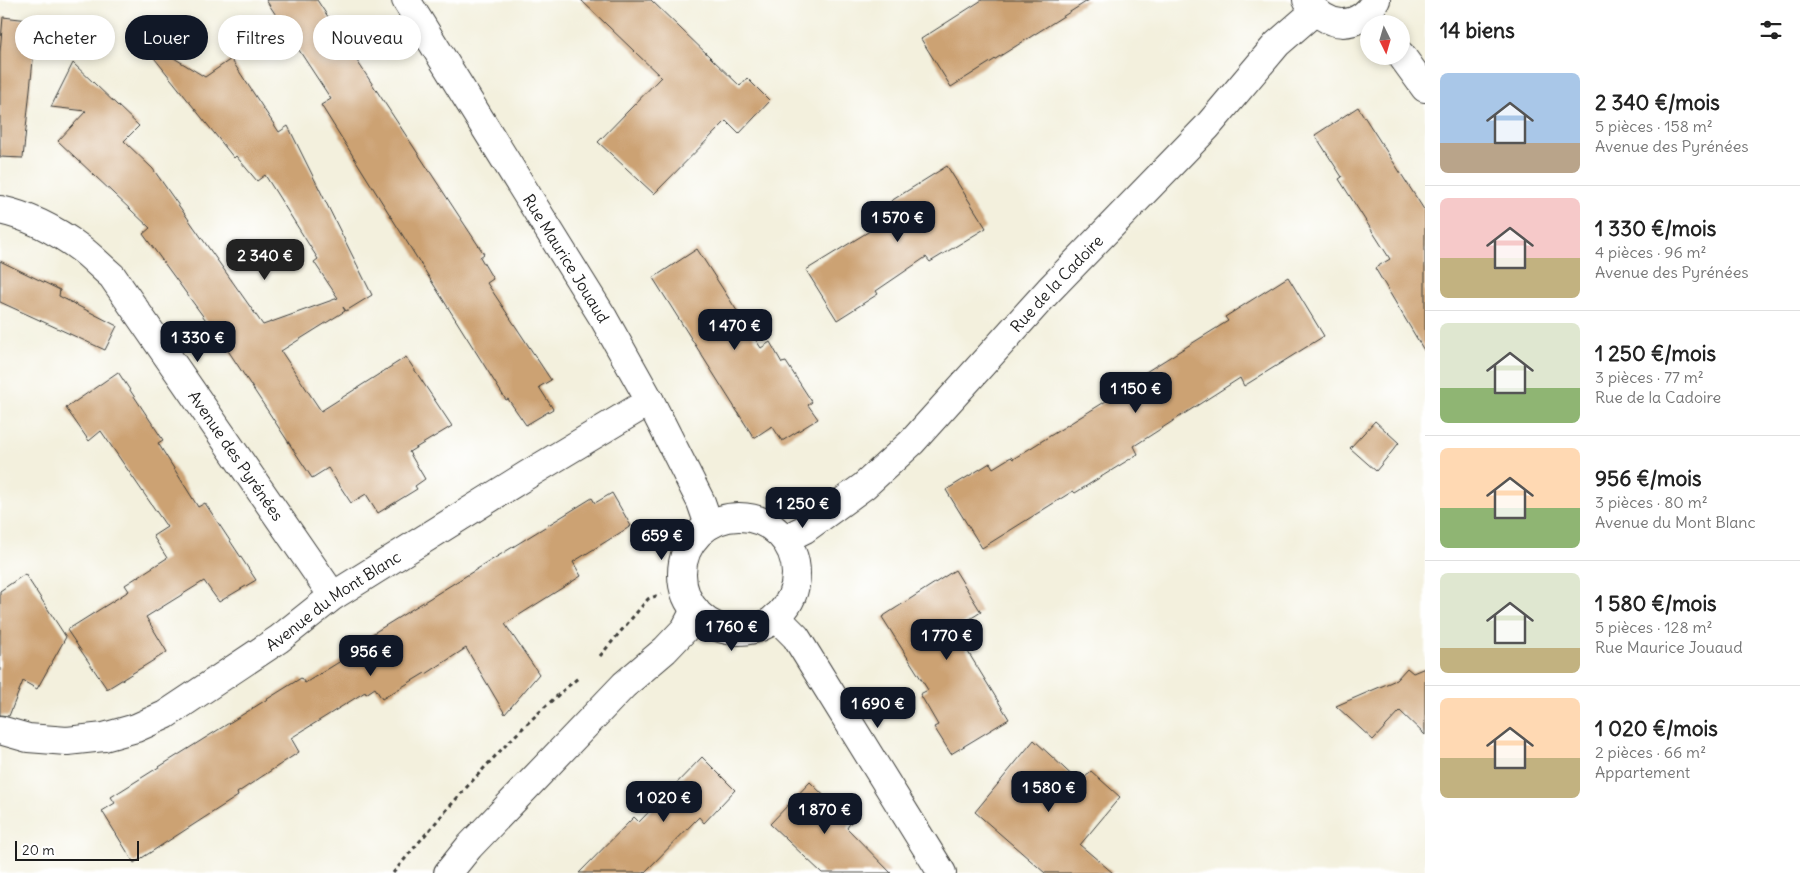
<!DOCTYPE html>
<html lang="fr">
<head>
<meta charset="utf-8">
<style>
  :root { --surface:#fff; --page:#f6f6f6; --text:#222; --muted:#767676; --line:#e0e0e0; --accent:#111827 }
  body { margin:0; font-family:Delius,sans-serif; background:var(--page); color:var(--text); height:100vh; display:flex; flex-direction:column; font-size:19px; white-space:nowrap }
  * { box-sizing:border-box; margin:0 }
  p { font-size:16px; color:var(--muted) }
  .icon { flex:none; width:28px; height:28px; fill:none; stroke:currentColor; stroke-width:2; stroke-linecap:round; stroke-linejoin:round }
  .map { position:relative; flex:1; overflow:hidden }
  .details { display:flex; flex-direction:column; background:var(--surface); width:375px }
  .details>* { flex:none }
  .top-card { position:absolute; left:15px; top:15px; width:475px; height:45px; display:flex; gap:10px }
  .needle { width:32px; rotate:175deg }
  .controls { position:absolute; left:1360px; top:15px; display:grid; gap:10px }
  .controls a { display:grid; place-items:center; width:50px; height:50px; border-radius:50%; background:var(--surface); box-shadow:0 2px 8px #0003; font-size:25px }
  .scale { position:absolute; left:15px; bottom:12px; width:124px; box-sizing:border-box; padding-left:5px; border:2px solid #1c1c1c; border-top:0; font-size:14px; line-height:18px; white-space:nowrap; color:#1c1c1c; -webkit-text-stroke:4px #fff; paint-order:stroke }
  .price { position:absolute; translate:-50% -42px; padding:0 11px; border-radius:10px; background:var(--accent); color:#fff; font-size:16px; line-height:32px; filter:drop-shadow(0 1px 2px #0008) }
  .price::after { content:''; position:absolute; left:50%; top:30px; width:15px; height:11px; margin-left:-8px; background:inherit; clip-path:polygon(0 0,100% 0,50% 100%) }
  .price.current { background:#222; color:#fff }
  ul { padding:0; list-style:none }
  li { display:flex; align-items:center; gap:15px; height:125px; padding:0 15px }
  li+li { border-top:1px solid var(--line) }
  li span { display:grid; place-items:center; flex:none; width:140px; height:100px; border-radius:8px; color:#555 }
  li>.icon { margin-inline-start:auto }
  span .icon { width:60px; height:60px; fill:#fffc; stroke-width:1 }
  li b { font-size:21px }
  h2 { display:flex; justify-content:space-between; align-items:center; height:60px; padding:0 15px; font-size:21px }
  .chip { padding:0 18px; border-radius:22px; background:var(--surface); box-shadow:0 2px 8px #0003; font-size:18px; line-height:45px }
  .chip.current { background:var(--accent); color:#fff }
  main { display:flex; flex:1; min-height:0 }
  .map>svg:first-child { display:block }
  .building { fill:#cca273 }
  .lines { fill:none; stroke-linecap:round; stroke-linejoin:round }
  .street-casing { stroke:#3c3c39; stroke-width:30 }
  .path { stroke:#3c3c39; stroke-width:3; stroke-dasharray:4 4; stroke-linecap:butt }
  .street { stroke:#fff; stroke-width:28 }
  .labels { text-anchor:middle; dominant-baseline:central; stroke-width:4; stroke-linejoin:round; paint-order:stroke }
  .street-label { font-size:16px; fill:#1c1c1c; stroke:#fff }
</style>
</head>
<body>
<main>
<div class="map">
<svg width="1425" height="873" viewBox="0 0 1425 873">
  <rect width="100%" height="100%" fill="#fff"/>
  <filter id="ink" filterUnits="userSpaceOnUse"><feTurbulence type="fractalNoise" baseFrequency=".02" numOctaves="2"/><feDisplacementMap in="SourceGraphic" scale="10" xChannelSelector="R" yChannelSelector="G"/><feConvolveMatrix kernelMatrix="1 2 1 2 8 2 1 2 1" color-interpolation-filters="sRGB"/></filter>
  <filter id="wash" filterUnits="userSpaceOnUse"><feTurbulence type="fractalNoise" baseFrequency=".0096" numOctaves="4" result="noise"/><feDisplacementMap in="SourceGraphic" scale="20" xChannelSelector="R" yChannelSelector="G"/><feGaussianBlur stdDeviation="1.12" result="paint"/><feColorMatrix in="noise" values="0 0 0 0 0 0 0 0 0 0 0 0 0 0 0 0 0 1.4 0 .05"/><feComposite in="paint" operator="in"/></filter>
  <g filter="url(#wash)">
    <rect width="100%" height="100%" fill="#f3f0dd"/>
    <g id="blocks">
      <!-- building -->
      <g class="building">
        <path d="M266,0h51l167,254 -4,3 13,22 -6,4 64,97 -12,7 14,22 -27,16 -18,-26 -2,1 -185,-295 10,-6z"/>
        <path d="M581,0h70l89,86 7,-8 23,23 -31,33 -13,-13 -72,73 -56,-52 63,-65z"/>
        <path d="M982,0h107l-138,87 -30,-48z"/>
        <path d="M3,17l34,4 -14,137 -23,-1v-105z"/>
        <path d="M146,41l59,36 26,-18 48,73 9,-6 84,169 -26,16 -3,-4 2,4 -64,40 40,60 85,-54 46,69 -43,26 16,27 -10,7 2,3 -39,24 -12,-19 -15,9 -23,-35 -16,10 -85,-129 -84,-115 7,-6 -92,-87 28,-30 -35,-4 22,-44 66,63 -15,15 29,28 110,156 75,-27 -24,-36 4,-3 -53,-84 -8,6 -21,-25 -2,2 -91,-114z"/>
        <path d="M1358,107l67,104v141l-50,-84 15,-9 -51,-80 3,-2 -27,-42z"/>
        <path d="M947,166l39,62 -56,34 -4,-5 -50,34 2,3 -41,26 -31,-50 93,-57 -8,-12z"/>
        <path d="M697,249l64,99 9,-6 12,21 4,-1 26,40 -4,3 10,14 -36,22 -10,-15 -18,12 -101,-160z"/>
        <path d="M0,261l60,29 -1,6 58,30 -12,24 -105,-48z"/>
        <path d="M1288,277l36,59 -80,50 -4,-8 -106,68 4,8 -63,39 -2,-2 -91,57 -36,-58 44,-27 3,5 18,-11 2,2 122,-76 -2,-3 95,-59 -3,-4z"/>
        <path d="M118,372l45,68 -5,3 40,64 7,-4 51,77 -37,22 -15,-21 -58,36 21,35 -60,37 -40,-59 62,-39 -4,-6 42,-27 -14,-22 14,-9 -66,-96 -12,10 -23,-33z"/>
        <path d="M1375,421l24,22 -23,28 -26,-23z"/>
        <path d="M612,493l19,33 -58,36 8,14 -76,48 34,50 -34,40 -39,-66 -40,26 -1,-1 -43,26 -7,-11 -9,6 -1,-2 -74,46 8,14 -62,41 1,3 -104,67 -32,-52 13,-8 -4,-6 190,-119 4,5 57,-35 -3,-6 233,-144 3,5z"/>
        <path d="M955,570l26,42 -27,17 55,90 -58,35 -17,-27 4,-2 -18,-31 8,-4 -46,-73z"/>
        <path d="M25,574l41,63 -29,52 -14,-8 -14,35 -9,-1v-124z"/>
        <path d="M1407,668l6,5 12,-5v67l-25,-24 -27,29 -37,-34 60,-26z"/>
        <path d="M1034,740l46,43 11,-12 29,26 -40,48 33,28h-68l-70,-61z"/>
        <path d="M702,757l33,33 -31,33 -5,-6 -55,56h-65l55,-56 5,5z"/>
        <path d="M810,782l41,40 -4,6 44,45h-69l-52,-49z"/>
      </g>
    </g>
  </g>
  <g filter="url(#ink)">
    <use href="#blocks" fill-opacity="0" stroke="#3c3c39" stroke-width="1"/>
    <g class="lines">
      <defs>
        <g id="street">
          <path id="s1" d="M406,0l198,319 46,82 51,101 8,23"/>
          <path d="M1307,0c19,29 51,32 69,0"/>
          <path d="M1401,55l24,33"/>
          <path id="s2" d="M0,210c28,6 57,21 80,38 11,8 21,19 32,28l221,320"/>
          <circle cx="739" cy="574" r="57"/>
          <path id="s3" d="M785,539l20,-10 59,-43 48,-44 137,-152 158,-163 70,-83 38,-33"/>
          <path d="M776,617l20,20 146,236"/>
          <path id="s4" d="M0,730l28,8 39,3 37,-4 32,-9 29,-13 114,-76 54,-43 194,-121 123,-74"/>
          <path d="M448,873l21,-26 155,-162 41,-35 20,-21 10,-19"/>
        </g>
      </defs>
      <!-- street casing -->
      <use href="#street" class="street-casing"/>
      <!-- path -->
      <g class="path">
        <path d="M722,638l9,-7"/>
        <path d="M600,656l48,-57 13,-5"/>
        <path d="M393,873c58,-69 116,-138 185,-195"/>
      </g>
      <!-- street -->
      <use href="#street" class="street"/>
    </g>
  </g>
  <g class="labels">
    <!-- street labels -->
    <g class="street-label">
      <text stroke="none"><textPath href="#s1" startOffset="304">Rue Maurice Jouaud</textPath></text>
      <text stroke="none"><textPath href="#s3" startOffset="375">Rue de la Cadoire</textPath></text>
      <text stroke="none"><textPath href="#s2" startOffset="350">Avenue des Pyrénées</textPath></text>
      <text stroke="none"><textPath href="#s4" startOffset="374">Avenue du Mont Blanc</textPath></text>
    </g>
  </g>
</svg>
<div class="controls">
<a><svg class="needle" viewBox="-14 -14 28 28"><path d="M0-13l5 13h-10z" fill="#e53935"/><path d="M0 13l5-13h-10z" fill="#767676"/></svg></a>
</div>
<div class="scale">20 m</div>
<b class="price" style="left:898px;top:243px">1 570 €</b>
<b class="price current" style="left:265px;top:281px">2 340 €</b>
<b class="price" style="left:735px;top:351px">1 470 €</b>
<b class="price" style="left:198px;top:363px">1 330 €</b>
<b class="price" style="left:1136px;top:414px">1 150 €</b>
<b class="price" style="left:803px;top:529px">1 250 €</b>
<b class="price" style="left:662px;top:561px">659 €</b>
<b class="price" style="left:732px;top:652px">1 760 €</b>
<b class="price" style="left:947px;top:661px">1 770 €</b>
<b class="price" style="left:371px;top:677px">956 €</b>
<b class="price" style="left:878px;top:729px">1 690 €</b>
<b class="price" style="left:1049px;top:813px">1 580 €</b>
<b class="price" style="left:664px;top:823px">1 020 €</b>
<b class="price" style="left:825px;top:835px">1 870 €</b>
<div class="top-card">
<a class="chip">Acheter</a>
<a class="chip current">Louer</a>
<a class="chip">Filtres</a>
<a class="chip">Nouveau</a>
</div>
</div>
<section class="details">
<h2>14 biens<svg class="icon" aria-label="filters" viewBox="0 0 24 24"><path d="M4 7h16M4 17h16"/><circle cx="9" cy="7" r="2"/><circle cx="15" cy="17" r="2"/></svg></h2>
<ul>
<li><span style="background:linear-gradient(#a9c7e8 70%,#b9a48a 0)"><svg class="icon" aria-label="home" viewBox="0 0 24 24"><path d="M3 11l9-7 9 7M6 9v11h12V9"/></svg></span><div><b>2 340 €/mois</b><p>5 pièces · 158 m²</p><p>Avenue des Pyrénées</p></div></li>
<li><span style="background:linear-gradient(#f6c9c9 60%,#c2b280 0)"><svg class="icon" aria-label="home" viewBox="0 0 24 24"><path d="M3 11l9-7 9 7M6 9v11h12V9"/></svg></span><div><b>1 330 €/mois</b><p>4 pièces · 96 m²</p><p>Avenue des Pyrénées</p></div></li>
<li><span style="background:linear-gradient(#dfe7d0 65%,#8fb573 0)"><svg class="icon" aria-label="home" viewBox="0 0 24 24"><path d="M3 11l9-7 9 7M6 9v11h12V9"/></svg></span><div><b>1 250 €/mois</b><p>3 pièces · 77 m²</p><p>Rue de la Cadoire</p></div></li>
<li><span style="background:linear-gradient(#ffd9b3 60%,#8fb573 0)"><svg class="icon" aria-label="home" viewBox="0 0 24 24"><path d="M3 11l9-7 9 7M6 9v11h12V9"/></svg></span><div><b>956 €/mois</b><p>3 pièces · 80 m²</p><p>Avenue du Mont Blanc</p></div></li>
<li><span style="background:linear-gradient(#dfe7d0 75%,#c2b280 0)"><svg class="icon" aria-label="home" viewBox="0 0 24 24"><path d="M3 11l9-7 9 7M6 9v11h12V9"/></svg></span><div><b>1 580 €/mois</b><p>5 pièces · 128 m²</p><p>Rue Maurice Jouaud</p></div></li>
<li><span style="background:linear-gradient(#ffd9b3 60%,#c2b280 0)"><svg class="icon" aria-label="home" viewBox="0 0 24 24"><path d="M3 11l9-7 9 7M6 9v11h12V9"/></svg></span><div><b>1 020 €/mois</b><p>2 pièces · 66 m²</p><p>Appartement</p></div></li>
</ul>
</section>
</main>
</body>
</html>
